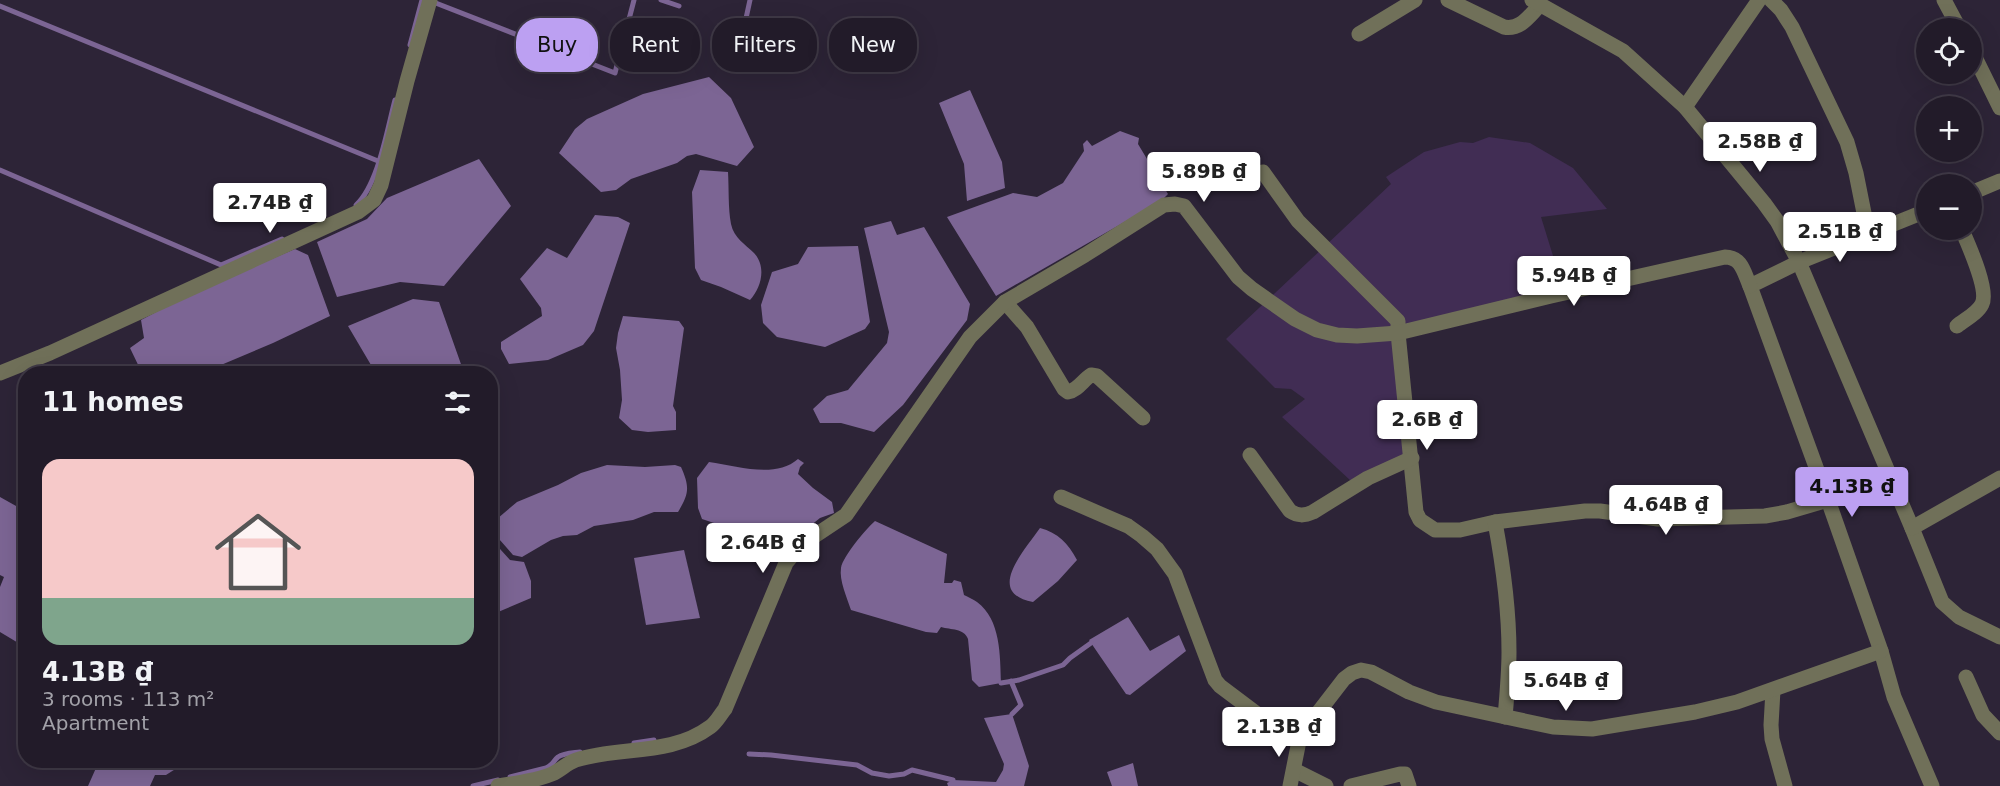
<!DOCTYPE html>
<html lang="en">
<head>
<meta charset="utf-8">
<style>
  :root { --surface:#221b29; --page:#2a2431; --text:#f1f3f6; --muted:#a2a1a8; --line:#3f3946; --accent:#bca0f2 }
  body { margin:0; font-family:"DejaVu Sans",sans-serif; background:var(--page); color:var(--text); height:100vh; display:flex; flex-direction:column; font-size:22px; white-space:nowrap }
  * { box-sizing:border-box; margin:0 }
  p { font-size:20px; color:var(--muted) }
  .icon { flex:none; width:33px; height:33px; fill:none; stroke:currentColor; stroke-width:2; stroke-linecap:round; stroke-linejoin:round }
  .map { position:relative; flex:1; overflow:hidden }
  .details { position:absolute; left:18px; top:366px; width:480px; height:402px; display:flex; flex-direction:column; background:var(--surface); border-radius:24px; box-shadow:0 6px 24px #0002,0 0 0 2px var(--line) }
  .details>* { flex:none }
  .hud { position:absolute; left:516px; top:18px; width:570px; height:54px; display:flex; gap:12px }
  .tools { position:absolute; left:1916px; top:18px; display:grid; gap:12px }
  .tools a { display:grid; place-items:center; width:66px; height:66px; border-radius:50%; background:var(--surface); box-shadow:0 6px 24px #0002,0 0 0 2px var(--line); font-size:30px }
  .price { position:absolute; translate:-50% -51px; padding:0 14px; border-radius:6px; background:#fff; color:#222; font-size:20px; line-height:39px; filter:drop-shadow(0 2px 3px #0008) }
  .price::after { content:''; position:absolute; left:50%; top:36px; width:18px; height:14px; margin-left:-9px; background:inherit; clip-path:polygon(0 0,100% 0,50% 100%) }
  .price.current { background:var(--accent); color:#111 }
  ul { padding:0; list-style:none }
  li { display:grid; align-content:center; gap:12px; height:318px; padding:0 24px }
  li span { display:grid; place-items:center; height:186px; border-radius:18px; color:#555 }
  li>.icon { margin-inline-start:auto }
  span .icon { width:108px; height:108px; fill:#fffc; stroke-width:1 }
  li b { font-size:26px }
  h2 { display:flex; justify-content:space-between; align-items:center; height:72px; padding:0 24px; font-size:26px }
  .tag { padding:0 21px; border-radius:24px; background:var(--surface); box-shadow:0 6px 24px #0002,0 0 0 2px var(--line); font-size:21px; line-height:54px }
  .tag.current { background:var(--accent); color:#111 }
  .map>svg:first-child { display:block }
  .green { fill:#412d54 }
  .water { fill:#7c6594 }
  .lines { fill:none; stroke-linecap:round; stroke-linejoin:round }
  .stream { stroke:#7c6594; stroke-width:5 }
  .minor { stroke:#707059; stroke-width:15 }
</style>
</head>
<body>
<div class="map">
<svg width="2000" height="786" viewBox="0 0 2000 786">
  <rect width="100%" height="100%" fill="#2d2437"/>
  <!-- green -->
  <path class="green" d="M1489,137l41,6 43,25 34,41 -66,8 22,71 -160,40v127l-52,26 -69,-64 23,-18 -14,-10 -16,-1 -49,-49 165,-155 -5,-7 38,-25 36,-10 13,1z"/>
  <!-- water -->
  <g class="water">
    <path d="M709,77l22,21 23,49 -17,19 -41,-12 -9,2 -10,7 -46,16 -15,11 -15,2 -42,-39 16,-24 12,-10 56,-25z"/>
    <path d="M970,90l32,72 3,26 -38,13 -3,-37 -25,-61z"/>
    <path d="M1120,131l19,7 -1,6 30,50 -7,7 -165,95 -49,-79 66,-24 24,4 26,-14 21,-32 -1,-7 4,-4 5,6z"/>
    <path d="M479,159l32,47 -67,80 -44,-4 -63,15 -20,-55 50,-23 20,-21z"/>
    <path d="M700,170l28,2c1,16 0,36 3,52 3,14 14,20 23,29 13,14 7,35 -4,47l-29,-13 -20,-7 -6,-12 -3,-76z"/>
    <path d="M595,215l23,2 12,6 -36,108 -11,14 -35,15 -39,4 -8,-15v-7l41,-26 -1,-8 -21,-29 27,-31 20,10z"/>
    <path d="M891,221l6,14 27,-8 46,77 -3,16 -64,85 -29,27 -33,-9h-21l-7,-14 14,-13 21,-6 39,-47 2,-11 -25,-104z"/>
    <path d="M858,246l12,76 -5,7 -40,18 -48,-10 -14,-14 -2,-18 11,-33 26,-8 10,-17z"/>
    <path d="M295,249l13,6 22,61 -57,27 -71,30h-60l-12,-25 14,-10 -3,-18 55,-29z"/>
    <path d="M413,299l26,3 23,65 -1,6h-89l-1,-8 -23,-39z"/>
    <path d="M623,316l56,5 5,7 -11,78 3,6v18l-28,2 -16,-2 -13,-12 3,-18 -2,-30 -4,-22 2,-15z"/>
    <path d="M798,459l6,4 -4,4 -2,7 15,14 19,14 2,11 -14,5 -20,16h-14l-69,-10 -15,-5 -4,-11 -1,-30 12,-16c29,4 66,17 89,-3z"/>
    <path d="M607,465l38,2 30,-2 6,2c9,20 8,27 -3,45h-24l-21,8 -39,6 -17,9 -14,1 -12,4 -29,17 -9,-2 -21,-24 -1,-7 26,-22 41,-17 23,-12z"/>
    <path d="M0,497l25,14v136l-25,-15v-45l4,-10 -4,-2z"/>
    <path d="M875,521l72,33 -3,29h8l2,-3 7,2 3,13c4,2 9,4 13,7 24,18 23,53 24,81l-22,4 -7,-7 -4,-41c-4,-11 -17,-9 -27,-12l-4,6 -11,-1 -75,-22c-4,-12 -12,-30 -10,-42 2,-12 25,-39 34,-47z"/>
    <path d="M1040,528c18,5 28,15 37,32l-19,21 -25,21c-49,-9 -8,-52 7,-74z"/>
    <path d="M491,539l19,21 14,2 7,19v17l-40,17z"/>
    <path d="M684,550l16,68 -54,7 -12,-67z"/>
    <path d="M1128,617l22,34 29,-16 7,16 -56,44 -4,-1 -37,-54z"/>
    <path d="M1012,714l17,52 -5,20h-76l-1,-3 6,-3 43,2 7,-12 1,-6 -20,-46z"/>
    <path d="M94,761v-1l94,1 -22,14h-11l-5,11h-62l8,-18z"/>
    <path d="M1133,763l5,23h-26l-5,-14z"/>
  </g>
  <g class="lines">
    <!-- stream -->
    <g class="stream">
      <path d="M661,0l18,6"/>
      <path d="M433,2l182,71 19,-73"/>
      <path d="M0,6l378,155"/>
      <path d="M743,32l7,-32"/>
      <path d="M410,45l12,-45"/>
      <path d="M0,170l221,95 61,-26"/>
      <path d="M356,205c22,-20 31,-75 39,-105"/>
      <path d="M1011,681l10,24 -9,9"/>
      <path d="M1001,683l18,-3 44,-15 7,-7 21,-15"/>
      <path d="M634,743l20,-3"/>
      <path d="M749,754l22,1 86,10 15,8 17,3 15,-2 8,-4 41,10"/>
      <path d="M510,777l36,-9c7,-3 7,-7 12,-11 6,-4 15,-4 22,-5"/>
      <path d="M473,786l25,-6"/>
    </g>
    <!-- minor -->
    <g class="minor">
      <path d="M1448,0l56,27c17,3 25,-11 36,-22"/>
      <path d="M1532,0l91,51 62,56 79,96 13,18 22,41 113,266 30,74 17,15 41,20"/>
      <path d="M1771,0l10,10 11,17 55,115 9,31 12,60"/>
      <path d="M1944,0l15,28"/>
      <path d="M1359,34l56,-34"/>
      <path d="M1971,49l29,59"/>
      <path d="M1685,107l74,-107"/>
      <path d="M1263,172l35,49 100,100v12l18,179 4,8 15,10h25l35,-8 90,-11h15l58,8 107,-3 22,-4 41,-12"/>
      <path d="M1971,193l29,-12"/>
      <path d="M1926,211l-127,51 -49,24 78,214 53,151 13,46 38,89"/>
      <path d="M1005,302l22,25 37,62 4,3c10,-2 15,-12 23,-17l6,1 46,42"/>
      <path d="M1957,326c7,-6 21,-13 25,-22 7,-14 -14,-60 -20,-74"/>
      <path d="M0,373l50,-20 308,-141 16,-12 7,-15 26,-104 23,-81"/>
      <path d="M1250,455l40,56c8,5 14,5 23,1l55,-34 44,-20"/>
      <path d="M1061,497l67,29 14,10 15,13 18,25 40,106 5,6 48,36 32,14"/>
      <path d="M1495,522c8,43 14,86 14,130 0,21 -2,43 -4,65"/>
      <path d="M1912,528l88,-50"/>
      <path d="M1966,677l17,38 17,18"/>
      <path d="M1773,690l-2,35 1,14 13,47"/>
      <path d="M1294,770l32,16"/>
      <path d="M498,786c17,-3 38,-5 54,-12 9,-4 15,-11 24,-14 44,-14 95,-4 134,-33 6,-4 10,-12 15,-18l61,-146 15,-18 45,-30 124,-178 35,-35 80,-47 79,-50 11,-1 9,2 54,71 14,12 43,30 22,11 20,5 20,1 41,-3 153,-37 174,-39c17,0 19,16 25,29"/>
      <path d="M1290,786l10,-50 44,-57 8,-6 9,-3 10,2 38,20 27,10 117,25 39,2 103,-17 42,-10 144,-51"/>
      <path d="M1351,786l49,-12h5l4,12"/>
    </g>
  </g>
</svg>
<div class="tools">
<a><svg class="icon" aria-label="locate" viewBox="0 0 24 24"><circle cx="12" cy="12" r="6"/><path d="M12 2v4M12 18v4M2 12h4M18 12h4"/></svg></a>
<a>+</a>
<a>−</a>
</div>
<b class="price" style="left:1760px;top:173px">2.58B ₫</b>
<b class="price" style="left:1204px;top:203px">5.89B ₫</b>
<b class="price" style="left:270px;top:234px">2.74B ₫</b>
<b class="price" style="left:1840px;top:263px">2.51B ₫</b>
<b class="price" style="left:1574px;top:307px">5.94B ₫</b>
<b class="price" style="left:1427px;top:451px">2.6B ₫</b>
<b class="price current" style="left:1852px;top:518px">4.13B ₫</b>
<b class="price" style="left:1666px;top:536px">4.64B ₫</b>
<b class="price" style="left:763px;top:574px">2.64B ₫</b>
<b class="price" style="left:1566px;top:712px">5.64B ₫</b>
<b class="price" style="left:1279px;top:758px">2.13B ₫</b>
<div class="hud">
<a class="tag current">Buy</a>
<a class="tag">Rent</a>
<a class="tag">Filters</a>
<a class="tag">New</a>
</div>
<section class="details">
<h2>11 homes<svg class="icon" aria-label="filters" viewBox="0 0 24 24"><path d="M4 7h16M4 17h16"/><circle cx="9" cy="7" r="2"/><circle cx="15" cy="17" r="2"/></svg></h2>
<ul>
<li><span style="background:linear-gradient(#f6c9c9 75%,#7fa58c 0)"><svg class="icon" aria-label="home" viewBox="0 0 24 24"><path d="M3 11l9-7 9 7M6 9v11h12V9"/></svg></span><div><b>4.13B ₫</b><p>3 rooms · 113 m²</p><p>Apartment</p></div></li>
</ul>
</section>
</div>
</body>
</html>
